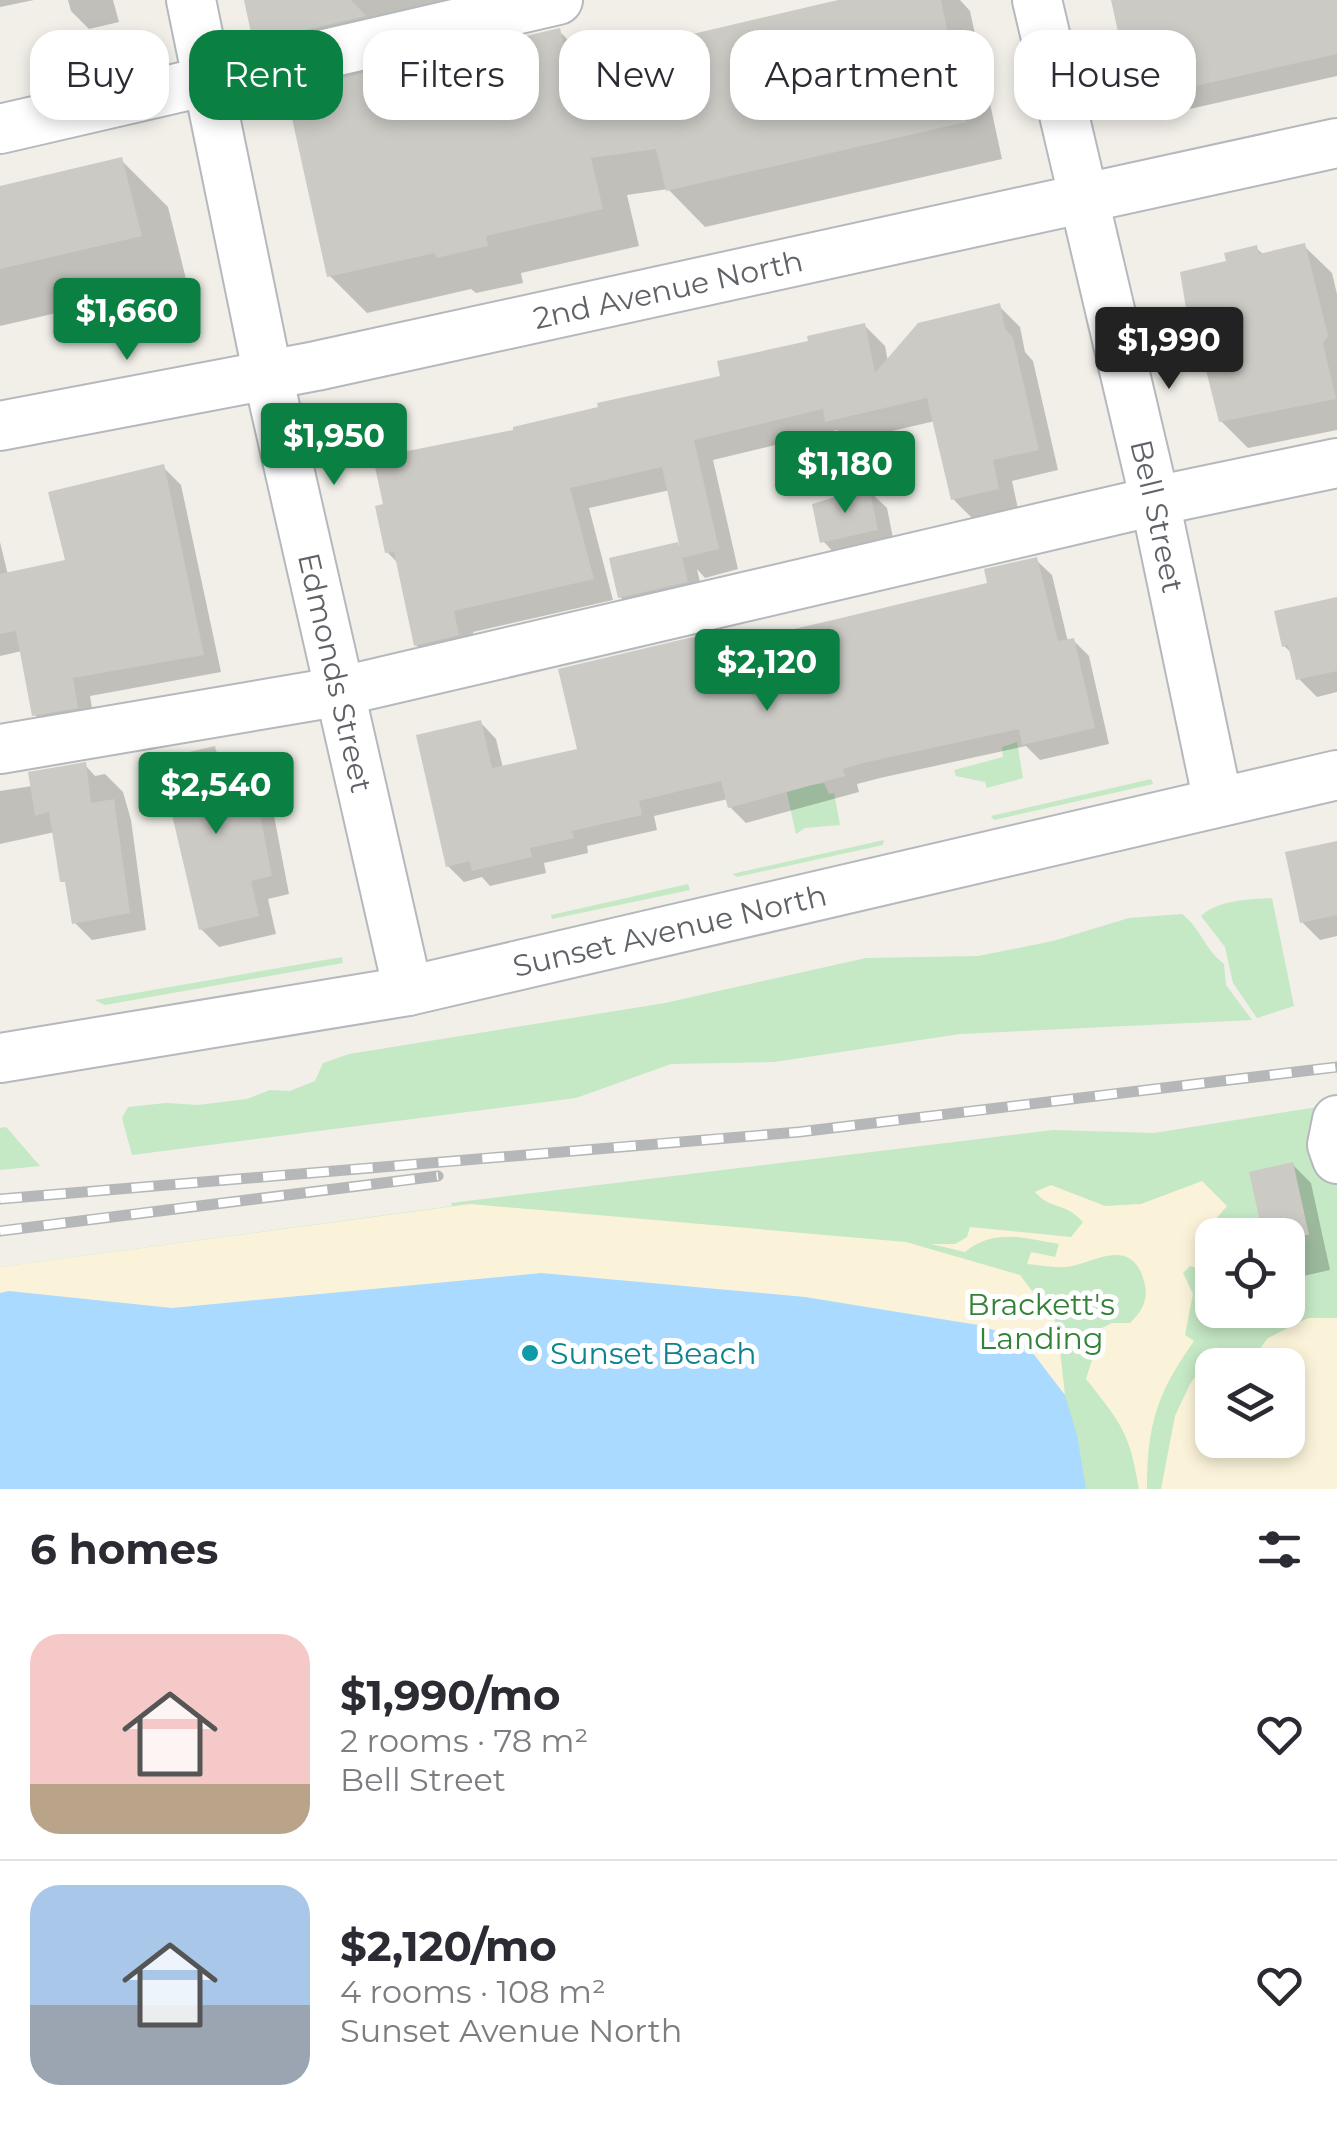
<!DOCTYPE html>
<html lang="en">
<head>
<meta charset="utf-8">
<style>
  :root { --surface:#fff; --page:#f7f7f7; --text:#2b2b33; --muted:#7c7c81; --line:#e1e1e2; --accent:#0b8043 }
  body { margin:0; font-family:Montserrat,sans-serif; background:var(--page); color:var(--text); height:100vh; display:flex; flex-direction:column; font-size:38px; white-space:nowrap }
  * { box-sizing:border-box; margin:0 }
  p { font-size:32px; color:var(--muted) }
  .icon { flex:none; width:55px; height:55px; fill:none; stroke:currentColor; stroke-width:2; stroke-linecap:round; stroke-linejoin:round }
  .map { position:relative; height:1489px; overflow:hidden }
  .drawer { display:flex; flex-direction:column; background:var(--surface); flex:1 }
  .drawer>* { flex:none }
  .hud { position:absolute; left:30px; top:30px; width:1278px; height:90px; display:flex; gap:20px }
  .buttons { position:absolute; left:1195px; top:1218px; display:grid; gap:20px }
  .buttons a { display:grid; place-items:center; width:110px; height:110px; border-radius:20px; background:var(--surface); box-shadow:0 5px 15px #0003; font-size:50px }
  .price { position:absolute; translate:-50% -85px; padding:0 22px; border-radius:10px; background:var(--accent); color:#fff; font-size:32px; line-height:65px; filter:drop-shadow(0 2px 5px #0008) }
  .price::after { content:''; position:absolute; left:50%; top:60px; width:30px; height:22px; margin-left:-15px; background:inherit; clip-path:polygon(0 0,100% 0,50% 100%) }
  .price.active { background:#222; color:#fff }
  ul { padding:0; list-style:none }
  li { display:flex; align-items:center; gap:30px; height:250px; padding:0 30px }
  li+li { border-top:2px solid var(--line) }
  li span { display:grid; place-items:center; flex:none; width:280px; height:200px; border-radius:30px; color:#555 }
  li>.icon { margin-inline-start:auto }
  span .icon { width:120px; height:120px; fill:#fffc; stroke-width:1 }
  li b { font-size:42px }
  h2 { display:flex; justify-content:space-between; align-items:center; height:120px; padding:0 30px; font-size:42px }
  .pill { padding:0 35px; border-radius:30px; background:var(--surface); box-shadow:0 5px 15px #0003; font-size:35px; line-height:90px }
  .pill.active { background:var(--accent); color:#fff }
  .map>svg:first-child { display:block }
  .green { fill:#c5e8c5; fill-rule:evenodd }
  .sand { fill:#fbf3d9 }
  .water { fill:#aadaff }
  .shadow { fill:#0003; fill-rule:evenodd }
  .building { fill:#cccac5 }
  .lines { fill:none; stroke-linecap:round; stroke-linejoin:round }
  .minor-casing { stroke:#b5b8bc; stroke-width:52 }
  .minor { stroke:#fff; stroke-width:48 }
  .rail-casing { stroke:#b6b7b8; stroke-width:11 }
  .rail { stroke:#fff; stroke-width:8; stroke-dasharray:22; stroke-linecap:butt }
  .culture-dot { fill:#0f9aa8; stroke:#fff; stroke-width:4 }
  .labels { text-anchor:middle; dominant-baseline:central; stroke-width:10; stroke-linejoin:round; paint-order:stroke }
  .street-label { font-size:30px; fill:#5f6368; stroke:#fff }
  .park-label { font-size:30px; fill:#348238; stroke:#fff }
  .culture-label { font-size:30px; fill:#0d838f; stroke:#fff; text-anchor:start }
</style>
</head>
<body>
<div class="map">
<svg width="1337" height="1489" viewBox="0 0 1337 1489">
  <rect width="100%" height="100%" fill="#f1efe8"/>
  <!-- green -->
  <g class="green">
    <path d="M1017,742l6,36 -36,10 -2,-6 -29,-6 -2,-6 49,-13 -1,-10z"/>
    <path d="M1151,779l2,5 -159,36 -3,-4z"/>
    <path d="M824,783l5,11 5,-1 6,32 -35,3 -9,6 -10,-45z"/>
    <path d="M884,840l-1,5 -146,32 -5,-3z"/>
    <path d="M688,884l2,6 -138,29 -1,-4z"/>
    <path d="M1272,898l22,108 -37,12 -24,-35 -8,-36 -24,-31c17,-16 49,-17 71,-18z"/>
    <path d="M1182,914c20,16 21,33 42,50l2,21 26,35 -292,14 -186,28 -103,2 -95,34 -444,57 -10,-37 6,-11 38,-4 32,2 49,-6 23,-9 20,1 25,-10 8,-18 26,-9 316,-51 201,-45 112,-2 75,-15 76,-23z"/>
    <path d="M342,957l1,6 -238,42 -10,-5z"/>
    <path d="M1337,1104v385h-1337v-222l452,-61 -1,-3 602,-73 101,3zM1212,1235h76v75h-76zM1212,1365h76v75h-76z"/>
    <path d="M6,1127l34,39 -40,4v-42z"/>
  </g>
  <!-- sand -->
  <g class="sand">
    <path d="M1202,1181l25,25 -16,19 -4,17 5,6v25l-22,-7 -7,7 10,21 -8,41 9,6c-37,52 -47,84 -47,148h-8c-9,-56 -18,-66 -53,-110l16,-51 10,-5h18c13,-13 19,-24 14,-42 -13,-48 -55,-15 -78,-14 -13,1 -27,-2 -39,-3l4,-12 24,5 4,-13c-35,-6 -65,-16 -94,8l-34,-8h24l12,-7 3,-10 101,10 12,-15c-19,-21 -31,-11 -48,-30l16,-7 54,21 36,-2z"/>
    <path d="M470,1204l436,38 114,33 37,49 8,71v68l-1065,-79v-117z"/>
    <path d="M1308,1318h29v171h-176l14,-73 15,-32 26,-37 20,18h-24v75h76v-75h-41l21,-27z"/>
  </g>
  <!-- water -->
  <path class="water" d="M541,1273l264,24 173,28 44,14 43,56 12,40 9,54h-1086v-196l9,-2 163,17z"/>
  <!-- shadow -->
  <g class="shadow">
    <path d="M0,0h34l-34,7z"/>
    <path d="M68,0h45l6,22 -30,7 -18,-18z"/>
    <path d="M246,0h259l9,41 45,-10 23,23 83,-19 7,7 176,-42h112l10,11 32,148 -297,68 -37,-38 -41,6 12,51 -118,27 2,10 -47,10 -5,-4 -104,24 -37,-37 -26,-186 -48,-49zM503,41l6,27 -81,19 -23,-23z"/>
    <path d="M1113,0h224v76l-183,41 -18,-18z"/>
    <path d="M121,160l47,47 19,76 -187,43v-138z"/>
    <path d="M1304,246l28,27 5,21v136l-89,18 -27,-27 -11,-45 -15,-16 12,-20 -16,-15 38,-62 27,-15 8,7z"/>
    <path d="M999,306l21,21 5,25 8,9 25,109 -46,11 6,28 -44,11 -21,-21 -18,-78 -86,20 -12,-11 -124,30 25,109 -33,9 -8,-9 7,31 -65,15 -19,-18 57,-53 6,6 -13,-60 -81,18 24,92 -140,32 6,24 -42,9 -21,-20 -17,-81 -12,-12 129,-120 207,-54 141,-53 21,21 3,16z"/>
    <path d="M163,467l18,18 40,187 -131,24 5,29 -43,7 -18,-18 -12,-63 -22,5v-114l8,33 60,-13z"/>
    <path d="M868,490l19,18 8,40 -54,12 -18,-19z"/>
    <path d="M1036,560l16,15 16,67 5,-2 16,16 20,88 -69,16 -14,-14 -146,32 -23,6 2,8 -113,31 -16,-16 -2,-8 -74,17 3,14 -70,16 1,7 -44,10 2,10 -56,13 -8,-9 -18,5 -16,-16 33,-143 15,16 7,29 77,-18 120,-112 12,13 278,-66z"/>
    <path d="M1337,599v93l-20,5 -18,-18 -6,-25 -9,-8z"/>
    <path d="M214,749l18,18 5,18 15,-3 19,18 18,94 -21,5 8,35 -57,13 -18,-18z"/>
    <path d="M85,765l10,11 10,-2 18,18 8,28 15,110 -54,10 -18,-18 -19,-90 -55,12v-53l32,-5z"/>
    <path d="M1337,843v93l-17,4 -18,-18z"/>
    <path d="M1293,1165l18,18 19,87 -40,9 -2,-44h-22z"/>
  </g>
  <!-- building -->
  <g class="building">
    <path d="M244,0h107l15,16 -113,26z"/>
    <path d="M838,0h103l25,122 -300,69 -10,-42 -65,9 12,51 -117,27 2,10 -52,12 -1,-5 -108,24 -41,-186 122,-28 19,21 79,-18 -6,-24 60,-14 6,27 100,-23 1,8z"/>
    <path d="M1111,0h226v54l-204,46z"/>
    <path d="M122,157l20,79 -142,33v-83z"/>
    <path d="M1305,243l23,93 -5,7 13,56 -117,23 -13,-52 -15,-9 15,-24 -17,-11 -9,-54 46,-11 -2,-8 33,-8 2,9z"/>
    <path d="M1000,303l5,26 8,9 26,112 -46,10 6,29 -48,11 -24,-102 -102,24 -2,-13 -129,31 25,109 -37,9 -20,-91 -92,21 24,91 -140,32 5,24 -45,11 -20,-94 -9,1 -10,-47 8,-2 -10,-46 140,-28v-3l85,-20 -1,-4 123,-27 -3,-15 91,-20 -1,-5 58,-13 10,50 43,-50z"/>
    <path d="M164,464l40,191 -131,23 5,30 -46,8 -16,-85 -16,3v-60l65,-14 -17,-68z"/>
    <path d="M869,487l9,43 -58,13 -8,-39z"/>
    <path d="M678,542l10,40 -70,16 -9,-40z"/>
    <path d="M1037,557l21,84 16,-3 21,90 -73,17 -3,-16 -156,34 -20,6 2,7 -117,32 -7,-27 -82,20 3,14 -70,16 2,7 -44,10 2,9 -60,14 -2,-10 -24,6 -30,-132 65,-15 11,48 85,-19 -19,-80 143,-34 3,15 133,-31 150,-36 -3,-14z"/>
    <path d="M1337,597v74l-41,9 -8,-35 -6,2 -8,-36z"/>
    <path d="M215,746l9,39 29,-6 19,97 -21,5 8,35 -60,14 -40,-171z"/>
    <path d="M86,762l5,41 23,-4 16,114 -58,11 -7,-42h-5l-11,-70 -14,4 -7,-44z"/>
    <path d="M1337,841v74l-37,8 -15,-71z"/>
    <path d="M1293,1162l16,73h-46l-14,-63z"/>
  </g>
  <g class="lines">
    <defs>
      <g id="minor">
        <path id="s1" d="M191,0l77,376 140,615"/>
        <path id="s2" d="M1037,0l118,501 63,301"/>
        <path d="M0,129l558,-129"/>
        <path id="s3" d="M0,426l316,-60 1021,-223"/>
        <path d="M0,749l342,-58 813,-190 182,-38"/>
        <path id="s4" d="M0,1058l408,-67 929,-216"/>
        <path d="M1337,1120l-5,25 5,14"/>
      </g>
    </defs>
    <!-- minor casing -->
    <use href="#minor" class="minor-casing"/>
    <!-- minor -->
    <use href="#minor" class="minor"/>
    <defs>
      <g id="rail">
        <path d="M0,1199l799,-67 538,-65"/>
        <path d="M0,1231l438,-55"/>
      </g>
    </defs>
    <!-- rail casing -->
    <use href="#rail" class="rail-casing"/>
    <!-- rail -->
    <use href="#rail" class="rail"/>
  </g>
  <!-- markers -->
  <circle class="culture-dot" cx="530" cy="1353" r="10"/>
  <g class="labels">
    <!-- street labels -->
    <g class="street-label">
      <text stroke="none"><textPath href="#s3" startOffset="682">2nd Avenue North</textPath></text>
      <text stroke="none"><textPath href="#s2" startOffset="530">Bell Street</textPath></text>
      <text stroke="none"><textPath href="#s1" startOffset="688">Edmonds Street</textPath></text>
      <text stroke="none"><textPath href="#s4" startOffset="682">Sunset Avenue North</textPath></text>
    </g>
    <!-- park labels -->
    <g class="park-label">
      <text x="1041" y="1304">Brackett's<tspan x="1041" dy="34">Landing</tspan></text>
    </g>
    <!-- culture labels -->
    <g class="culture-label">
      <text x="550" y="1353">Sunset Beach</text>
    </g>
  </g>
</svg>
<div class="buttons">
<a><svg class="icon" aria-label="locate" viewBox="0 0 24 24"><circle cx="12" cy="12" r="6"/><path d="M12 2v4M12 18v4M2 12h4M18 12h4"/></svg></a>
<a><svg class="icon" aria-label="layers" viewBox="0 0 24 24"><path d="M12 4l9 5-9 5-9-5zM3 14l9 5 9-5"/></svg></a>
</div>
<b class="price" style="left:127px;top:363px">$1,660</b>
<b class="price active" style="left:1169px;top:392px">$1,990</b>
<b class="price" style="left:334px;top:488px">$1,950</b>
<b class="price" style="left:845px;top:516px">$1,180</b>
<b class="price" style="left:767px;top:714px">$2,120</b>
<b class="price" style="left:216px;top:837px">$2,540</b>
<div class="hud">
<a class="pill">Buy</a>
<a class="pill active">Rent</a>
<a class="pill">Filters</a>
<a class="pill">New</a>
<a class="pill">Apartment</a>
<a class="pill">House</a>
</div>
</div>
<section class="drawer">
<h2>6 homes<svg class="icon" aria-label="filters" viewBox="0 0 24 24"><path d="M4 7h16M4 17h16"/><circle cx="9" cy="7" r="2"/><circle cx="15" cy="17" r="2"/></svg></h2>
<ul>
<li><span style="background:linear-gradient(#f6c9c9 75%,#b9a48a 0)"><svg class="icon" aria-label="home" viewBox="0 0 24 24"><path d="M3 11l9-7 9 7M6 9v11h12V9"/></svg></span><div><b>$1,990/mo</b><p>2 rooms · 78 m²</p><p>Bell Street</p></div><svg class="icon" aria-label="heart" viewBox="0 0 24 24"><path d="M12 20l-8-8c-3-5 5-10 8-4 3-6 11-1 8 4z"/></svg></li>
<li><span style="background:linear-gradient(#a9c7e8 60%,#9aa5b1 0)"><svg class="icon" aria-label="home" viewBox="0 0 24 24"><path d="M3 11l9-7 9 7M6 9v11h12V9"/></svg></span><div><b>$2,120/mo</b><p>4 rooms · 108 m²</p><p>Sunset Avenue North</p></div><svg class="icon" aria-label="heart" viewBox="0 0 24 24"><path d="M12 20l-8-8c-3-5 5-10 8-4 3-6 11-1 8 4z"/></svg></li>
</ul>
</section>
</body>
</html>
